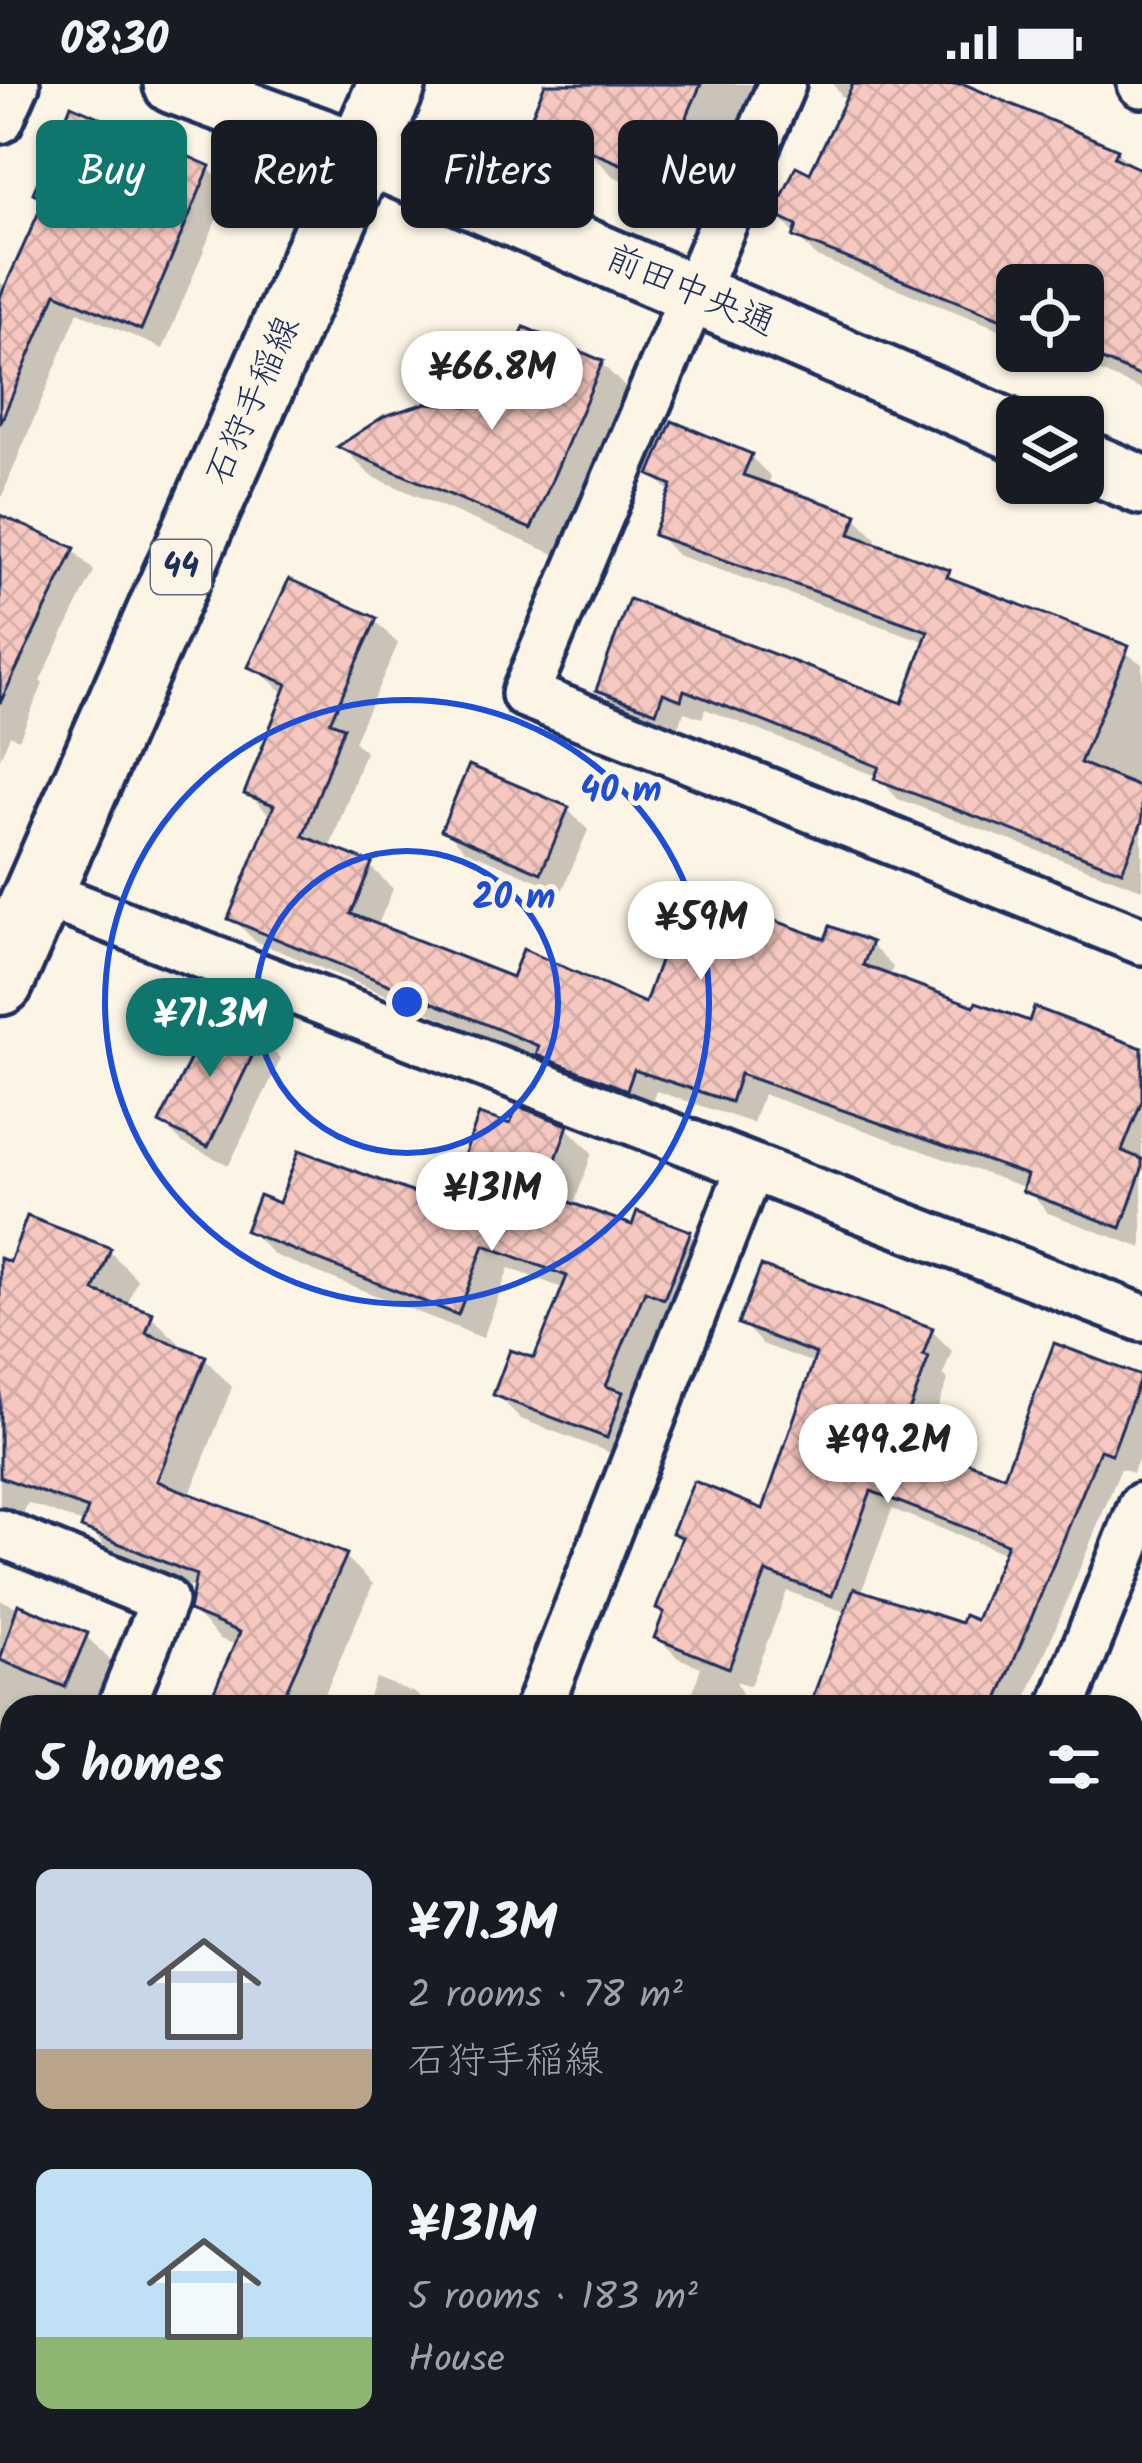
<!DOCTYPE html>
<html lang="en">
<head>
<meta charset="utf-8">
<style>
  :root { --surface:#171b24; --page:#242831; --text:#f1f3f6; --muted:#9ea1a6; --accent:#0f766e }
  body { margin:0; font-family:Kalam,"Klee One",sans-serif; background:var(--page); color:var(--text); height:100vh; display:flex; flex-direction:column; font-size:45px; white-space:nowrap }
  * { box-sizing:border-box; margin:0 }
  p { font-size:39px; color:var(--muted) }
  .icon { flex:none; width:66px; height:66px; fill:none; stroke:currentColor; stroke-width:2; stroke-linecap:round; stroke-linejoin:round }
  .map { position:relative; flex:1; overflow:hidden }
  .sheet { position:absolute; left:0px; top:1611px; width:1143px; height:768px; display:flex; flex-direction:column; background:var(--surface); border-radius:36px 36px 0 0; box-shadow:0 3px 9px #0004 }
  .sheet>* { flex:none }
  .banner { position:absolute; left:36px; top:36px; width:1071px; height:108px; display:flex; gap:24px }
  .tools { position:absolute; left:996px; top:180px; display:grid; gap:24px }
  .tools a { display:grid; place-items:center; width:108px; height:108px; border-radius:18px; background:var(--surface); box-shadow:0 3px 9px #0004; font-size:60px }
  .price { position:absolute; translate:-50% -102px; padding:0 27px; border-radius:42px; background:#fff; color:#222; font-size:39px; line-height:78px; filter:drop-shadow(0 3px 6px #0008) }
  .price::after { content:''; position:absolute; left:50%; top:72px; width:36px; height:27px; margin-left:-18px; background:inherit; clip-path:polygon(0 0,100% 0,50% 100%) }
  .price.current { background:var(--accent); color:#fff }
  ul { padding:0; list-style:none }
  li { display:flex; align-items:center; gap:36px; height:300px; padding:0 36px }
  li span { display:grid; place-items:center; flex:none; width:336px; height:240px; border-radius:18px; color:#555 }
  li>.icon { margin-inline-start:auto }
  span .icon { width:144px; height:144px; fill:#fffc; stroke-width:1 }
  li b { font-size:51px }
  h2 { display:flex; justify-content:space-between; align-items:center; height:144px; padding:0 36px; font-size:51px }
  .chip { padding:0 42px; border-radius:18px; background:var(--surface); box-shadow:0 3px 9px #0004; font-size:42px; line-height:108px }
  .chip.current { background:var(--accent); color:#fff }
  .status { display:flex; justify-content:space-between; align-items:center; height:84px; padding:0 60px; background:var(--surface); direction:ltr }
  .status svg { height:33px; fill:currentColor }
  .map>svg:first-child { display:block }
  .shadow { fill:#0003; fill-rule:evenodd }
  .building { fill:url(#building-cross-hatch); stroke:#1b2f5e; stroke-width:3 }
  .lines { fill:none; stroke-linecap:round; stroke-linejoin:round }
  .minor-casing { stroke:#1b2f5e; stroke-width:54 }
  .tertiary-casing { stroke:#1b2f5e; stroke-width:66 }
  .primary-casing { stroke:#1b2f5e; stroke-width:75 }
  .minor { stroke:#fcf5e5; stroke-width:45 }
  .tertiary { stroke:#fcf5e5; stroke-width:57 }
  .primary { stroke:#fcf5e5; stroke-width:66 }
  .ring { fill:none; stroke:#1d4ed8; stroke-width:6 }
  .labels { text-anchor:middle; dominant-baseline:central; stroke-width:10; stroke-linejoin:round; paint-order:stroke }
  .shield { fill:#fcf5e5; stroke:#5e6a86; stroke-width:3 }
  .shield-label { font-size:33px; font-weight:bold; fill:#1b2f5e }
  .street-label { font-size:36px; fill:#1b2f5e; stroke:#fcf5e5 }
  .centre { fill:#1d4ed8; stroke:#fcf5e5; stroke-width:6 }
  .ring-label { font-size:36px; text-anchor:middle; font-weight:bold; fill:#1d4ed8; stroke:#fcf5e5; stroke-width:10; stroke-linejoin:round; paint-order:stroke }
</style>
</head>
<body>
<div class="status"><b>08:30</b><svg viewBox="0 0 49 12"><path d="M0 12V9h3v3zM5 12V6h3v6zM10 12V3h3v9zM15 12V0h3v12zM26 1h20v11H26zM47 4h2v5h-2z"/></svg></div>
<div class="map">
<svg width="1142" height="2379" viewBox="0 0 1142 2379">
  <defs>
    <pattern id="building-cross-hatch" width="8" height="8" patternUnits="userSpaceOnUse" patternTransform="scale(3)"><rect width="8" height="8" fill="#f7c8bf"/><path d="M0 0l8 8M0 8l8-8" fill="none" stroke="#d3aca7"/></pattern>
  </defs>
  <rect width="100%" height="100%" fill="#fcf5e5"/>
  <filter id="ink" filterUnits="userSpaceOnUse"><feTurbulence type="fractalNoise" baseFrequency=".00833" numOctaves="2"/><feDisplacementMap in="SourceGraphic" scale="24" xChannelSelector="R" yChannelSelector="G"/><feConvolveMatrix kernelMatrix="1 2 1 2 8 2 1 2 1" color-interpolation-filters="sRGB"/></filter>
  <g filter="url(#ink)">
    <!-- shadow -->
    <g class="shadow">
      <path d="M549,0h231l-43,62 -11,-4 -5,10 -6,-3 -26,59 -76,-32 -20,-20 -28,-12 -29,-30z"/>
      <path d="M833,0h125l158,68 26,20v67l-63,46h-62v51l-200,-79 -40,-42 34,-38 36,-73z"/>
      <path d="M208,84l21,21 -66,160 -85,-37 -78,189v-218l8,4 39,-84 -11,-11z"/>
      <path d="M1142,228v78l-90,-39h31z"/>
      <path d="M601,279l30,30 -70,164 -190,-81 -29,-29 150,-36z"/>
      <path d="M750,372l21,21 -4,9 88,31 21,21 -3,9 232,91 37,26v225l-244,-90 -20,-22 -173,-68 -3,9 -18,-6 -7,18 -57,-20 -20,-21 31,-86 273,104 23,-65 -250,-87 -20,-21 15,-40 -19,-19z"/>
      <path d="M0,434l73,32 21,21 -54,110 3,3 -24,55 -9,-4 -10,24z"/>
      <path d="M375,537l23,23 -44,97 11,11 -36,98 41,16 23,23 -16,38 137,53 133,27 180,-64 43,1 23,23 -4,10 142,48 111,27v196l-94,-35 -22,-25 -263,-94 -10,29 -97,-32 -7,20 -87,-34 -17,-17 -290,-119 -23,-23 38,-103 -22,-22 38,-99 -34,-28z"/>
      <path d="M568,726l20,20 -26,61 -97,-41 -20,-21z"/>
      <path d="M260,954l21,21 -52,106 -46,-22 -21,-20z"/>
      <path d="M512,1044h55l25,25 -19,54 61,22 55,5 25,25 -82,202 -111,-42 -25,-25 39,-32 30,-73 -56,-21 -26,70 -209,-83 -25,-25 32,-23 167,2z"/>
      <path d="M109,1167l28,28 -10,27 24,10 29,28 -2,5 26,9 28,29 -43,110 156,59 28,28 -54,123h-106l24,-62 -17,-6 -28,-29 4,-21 -84,-34 -26,-31 -58,-21 -28,57v-298l11,4z"/>
      <path d="M742,1239l189,7 21,21 -9,24 5,5 -25,68 83,32 136,-99v67l-9,25 -12,-5 -98,239h-211l36,-94 -61,-22 -37,95 -14,-5 12,26h-60l13,-40 -23,-9 -21,-21 9,-22 -7,-6 25,-68 -8,-9 89,-19 51,-149 -54,-20zM892,1425l114,45 -28,70 -15,3 -102,-34z"/>
      <path d="M0,1516l86,36 28,28 -18,43h-84v80l-12,-5z"/>
      <path d="M376,1594l39,15 14,14h-64z"/>
      <path d="M1141,1667l1,1v74l-11,-11v-38z"/>
      <path d="M1131,1898l9,9 -9,22z"/>
      <path d="M0,2108l12,5v176l-12,26z"/>
      <path d="M1131,2149l11,4v181l-11,-4v-93l5,-13 -5,-3z"/>
      <path d="M1142,2348v31h-12z"/>
      <path d="M94,2367h233l-5,12h-233z"/>
      <path d="M452,2367h111l-6,12h-110z"/>
      <path d="M924,2367h115l-4,12h-78z"/>
      <path d="M620,2371l19,8h-23z"/>
    </g>
    <!-- building -->
    <g class="building">
      <path d="M545,0h156l-42,96 -79,-33 4,-10 -52,-22z"/>
      <path d="M853,0h111l154,65 -4,8 28,13v207l-61,-26 2,-66h-66v40l-224,-88 4,-11 -23,-11 22,-49 14,7z"/>
      <path d="M71,21l139,61 -69,164 -85,-37 -56,131v-127l45,-98 -12,-6z"/>
      <path d="M524,243l79,34 -72,168 -194,-82 47,-31 42,-13 64,5z"/>
      <path d="M672,337l80,33 -9,21 114,39 -7,20 100,36 -3,7 182,69 -49,117 62,25v34l-20,49 -248,-92 5,-12 -195,-77 -3,10 -18,-7 -7,19 -60,-22 33,-91 273,104 26,-72 -275,-96 19,-50 -23,-10z"/>
      <path d="M0,431l75,33 -75,155z"/>
      <path d="M289,495l88,39 -47,104 14,5 -41,109 69,27 -21,51 161,63 11,-28 122,54 41,-115 139,51 5,-13 42,16 -9,23 111,41 2,-4 53,19 5,-14 108,41v53l-20,50 20,8v10l-21,59 -99,-37 5,-16 -287,-101 -9,28 -97,-32 -7,20 -91,-35 3,-9 -311,-127 46,-114 -30,-11 43,-110 -39,-17z"/>
      <path d="M469,681l100,42 -28,66 -100,-43z"/>
      <path d="M213,928l49,24 -54,111 -49,-24z"/>
      <path d="M517,1022l51,19 -24,68 88,32 5,-14 54,20 -27,68 -19,-8 -39,95 17,6 -16,46 -114,-43 17,-45 24,8 33,-82 -83,-31 -26,70 -213,-84 14,-36 20,8 20,-53 147,55 33,-91 31,10z"/>
      <path d="M27,1132l84,32 -17,43 59,22 -7,20 60,23 -49,125 190,73 -68,153h-72l33,-75 -51,-21 7,-36 -115,-47 7,-19 -88,-32v-219l10,4z"/>
      <path d="M761,1182l172,62 -10,27 6,2 -29,79 104,40 50,-133 87,33 -29,78 -12,-4 -105,257h-186l45,-119 107,35 3,-8 12,5 31,-76 -136,-53 -39,105 -66,-24 -37,96 -75,-30 10,-26 -8,-3 26,-72 -10,-4 22,-52 69,28 53,-155 -78,-30z"/>
      <path d="M18,1520l70,29 -23,54 -65,-27z"/>
    </g>
    <g class="lines">
      <defs>
        <g id="minor">
          <path d="M782,0l-257,610 617,247"/>
          <path d="M1141,0h1"/>
          <path d="M0,36l16,-36"/>
          <path d="M39,808l1103,426"/>
          <path d="M0,1449l164,67 -43,107"/>
          <path d="M539,1623l211,-540"/>
          <path d="M1062,1623l80,-201"/>
          <path d="M0,1924l12,-30"/>
          <path d="M0,2051l12,5"/>
          <path d="M822,2367l31,12"/>
          <path d="M16,2379l5,-12"/>
          <path d="M372,2379l5,-12"/>
        </g>
        <g id="tertiary">
          <path d="M173,0l189,69 655,279"/>
          <path d="M1083,376l59,25"/>
        </g>
        <path id="primary" d="M0,897l392,-897"/>
      </defs>
      <!-- minor casing -->
      <use href="#minor" class="minor-casing"/>
      <!-- tertiary casing -->
      <use href="#tertiary" class="tertiary-casing"/>
      <!-- primary casing -->
      <use href="#primary" class="primary-casing"/>
      <!-- minor -->
      <use href="#minor" class="minor"/>
      <!-- tertiary -->
      <use href="#tertiary" class="tertiary"/>
      <!-- primary -->
      <use href="#primary" class="primary"/>
    </g>
  </g>
  <!-- distance rings -->
  <g class="ring">
    <circle cx="407" cy="918" r="151"/>
    <circle cx="407" cy="918" r="302"/>
  </g>
  <g class="labels">
    <!-- shield labels -->
    <rect class="shield" x="151" y="456" width="60" height="54" rx="9"/>
    <g class="shield-label">
      <text x="181" y="483">44</text>
    </g>
    <!-- street labels -->
    <g class="street-label">
      <text transform="translate(690 208) rotate(23)">前田中央通</text>
      <text transform="translate(254 317) rotate(-66)">石狩手稲線</text>
    </g>
  </g>
  <circle cx="407" cy="918" r="18" class="centre"/>
  <g class="ring-label">
    <text x="621" y="717">40 m</text>
    <text x="514" y="824">20 m</text>
  </g>
</svg>
<div class="tools">
<a><svg class="icon" aria-label="locate" viewBox="0 0 24 24"><circle cx="12" cy="12" r="6"/><path d="M12 2v4M12 18v4M2 12h4M18 12h4"/></svg></a>
<a><svg class="icon" aria-label="layers" viewBox="0 0 24 24"><path d="M12 4l9 5-9 5-9-5zM3 14l9 5 9-5"/></svg></a>
</div>
<b class="price" style="left:492px;top:349px">¥66.8M</b>
<b class="price" style="left:701px;top:899px">¥59M</b>
<b class="price current" style="left:210px;top:996px">¥71.3M</b>
<b class="price" style="left:492px;top:1170px">¥131M</b>
<b class="price" style="left:888px;top:1422px">¥99.2M</b>
<div class="banner">
<a class="chip current">Buy</a>
<a class="chip">Rent</a>
<a class="chip">Filters</a>
<a class="chip">New</a>
</div>
<section class="sheet">
<h2>5 homes<svg class="icon" aria-label="filters" viewBox="0 0 24 24"><path d="M4 7h16M4 17h16"/><circle cx="9" cy="7" r="2"/><circle cx="15" cy="17" r="2"/></svg></h2>
<ul>
<li><span style="background:linear-gradient(#c9d6e8 75%,#b9a48a 0)"><svg class="icon" aria-label="home" viewBox="0 0 24 24"><path d="M3 11l9-7 9 7M6 9v11h12V9"/></svg></span><div><b>¥71.3M</b><p>2 rooms · 78 m²</p><p>石狩手稲線</p></div></li>
<li><span style="background:linear-gradient(#bfe0f5 70%,#8fb573 0)"><svg class="icon" aria-label="home" viewBox="0 0 24 24"><path d="M3 11l9-7 9 7M6 9v11h12V9"/></svg></span><div><b>¥131M</b><p>5 rooms · 183 m²</p><p>House</p></div></li>
</ul>
</section>
</div>
</body>
</html>
